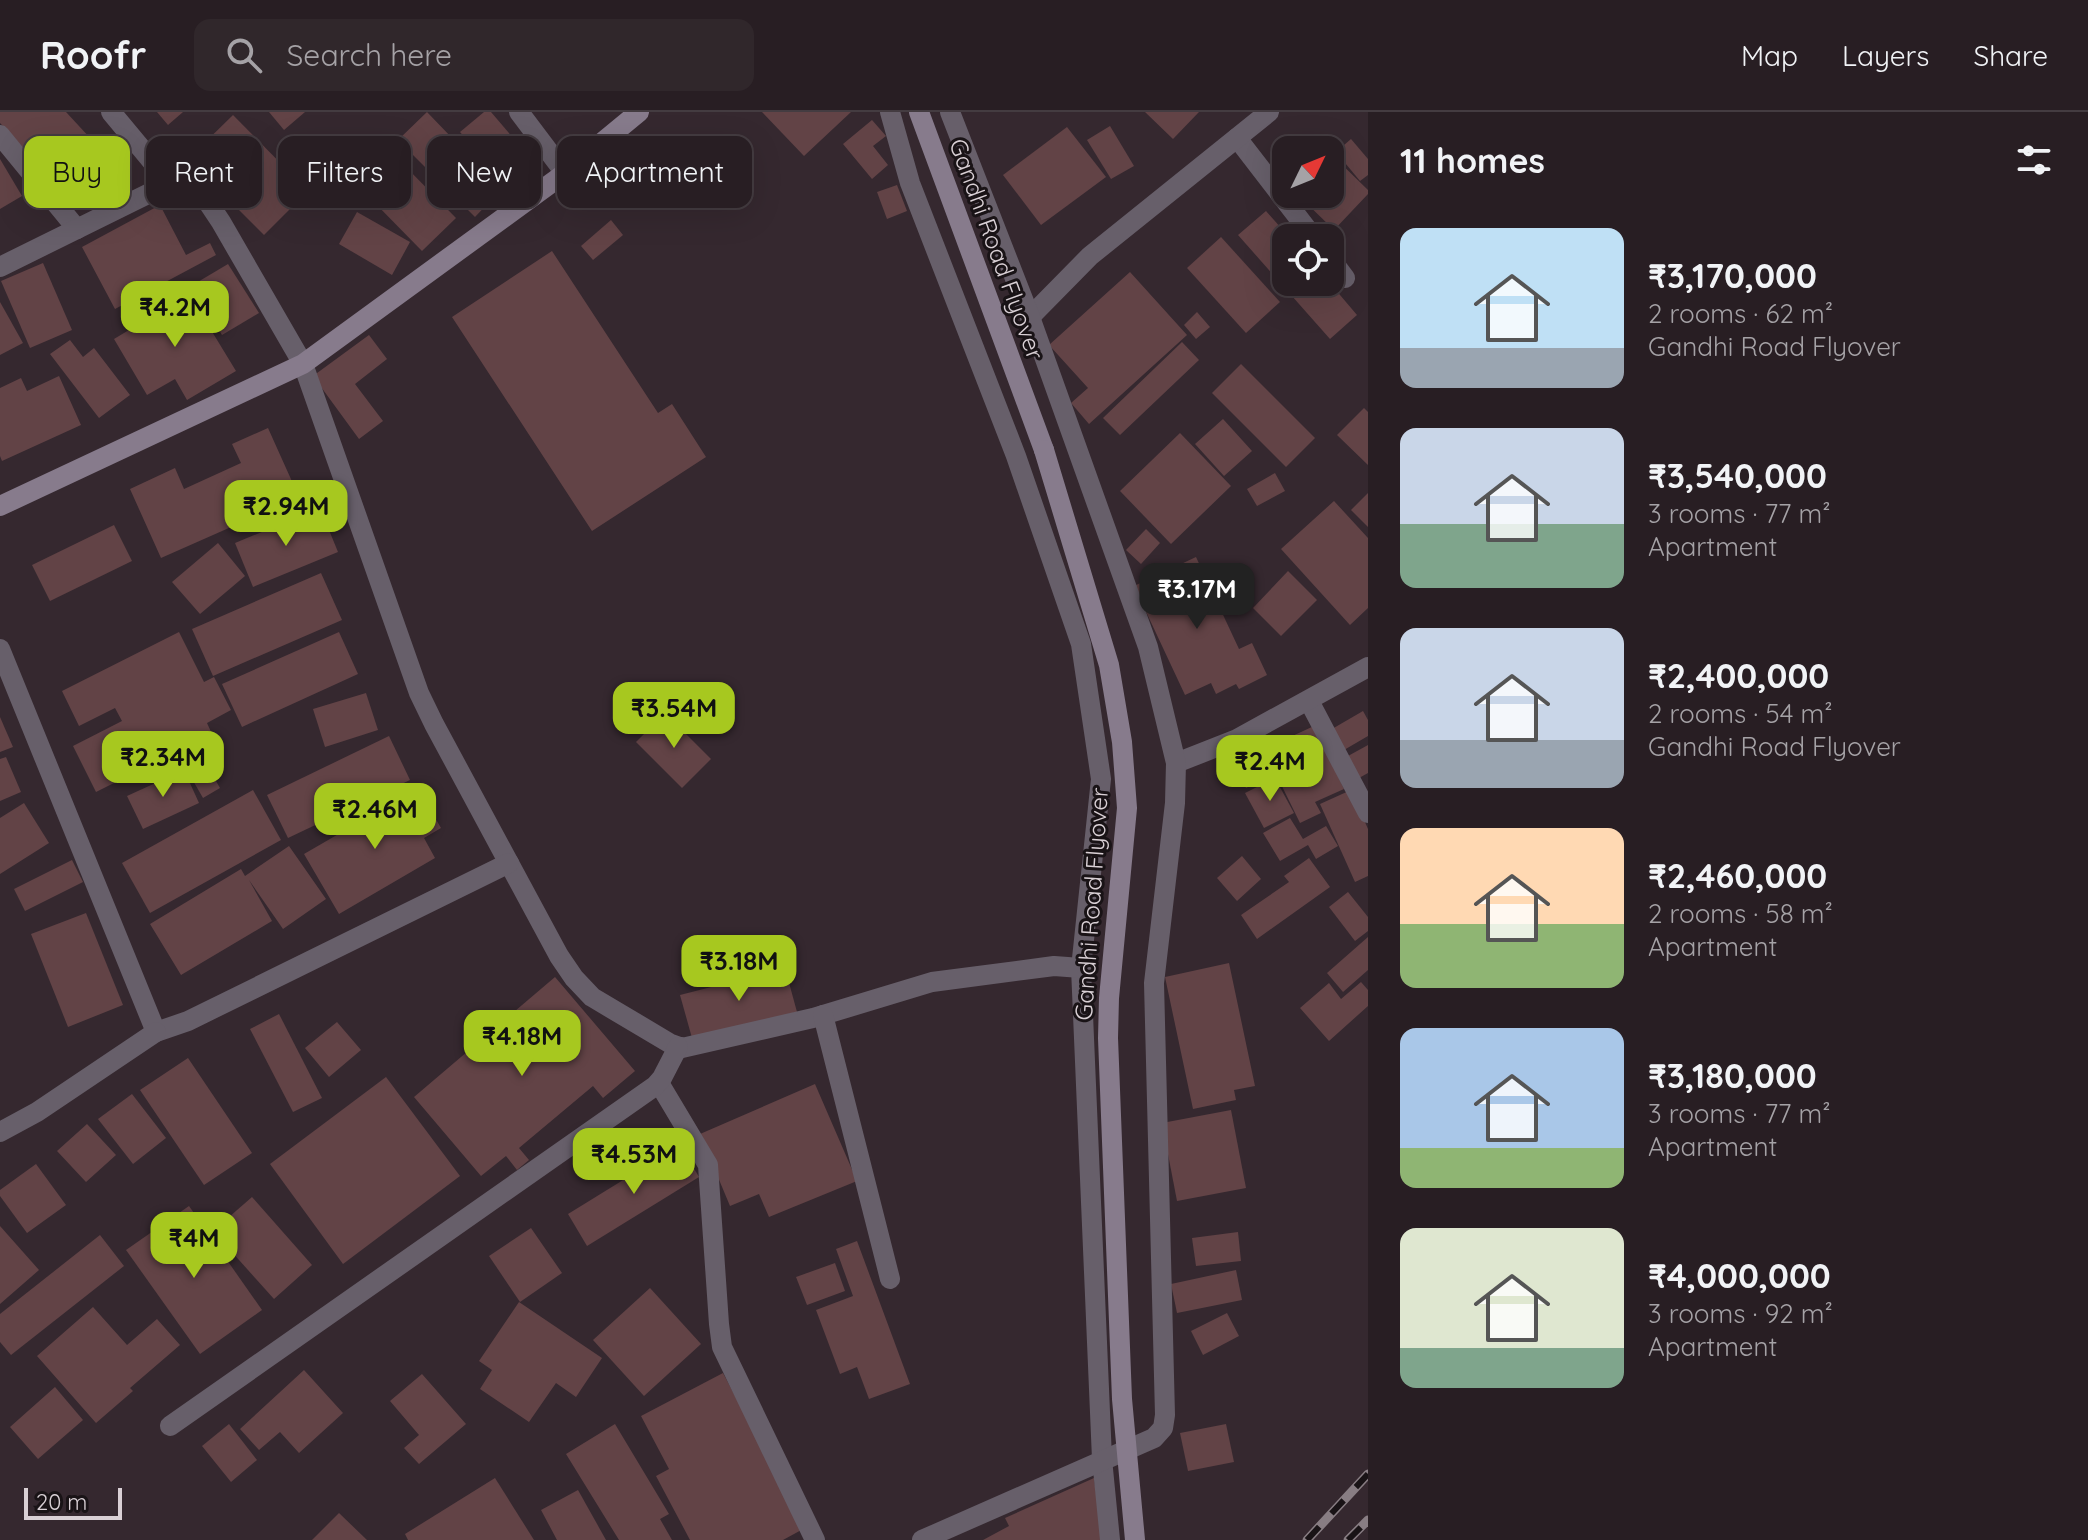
<!DOCTYPE html>
<html lang="en">
<head>
<meta charset="utf-8">
<style>
  :root { --surface:#281e23; --page:#30272b; --text:#f1f3f6; --muted:#a5a2a6; --line:#443c41; --accent:#a7c81f }
  body { margin:0; font-family:Quicksand,sans-serif; background:var(--page); color:var(--text); height:100vh; display:flex; flex-direction:column; font-size:30px; white-space:nowrap }
  * { box-sizing:border-box; margin:0 }
  p { font-size:26px; color:var(--muted) }
  .icon { flex:none; width:44px; height:44px; fill:none; stroke:currentColor; stroke-width:2; stroke-linecap:round; stroke-linejoin:round }
  .map { position:relative; flex:1; overflow:hidden }
  .drawer { display:flex; flex-direction:column; background:var(--surface); width:720px }
  .drawer>* { flex:none }
  .guide { position:absolute; left:24px; top:24px; width:760px; height:72px; display:flex; gap:16px }
  .needle { width:52px; rotate:47deg }
  .tools { position:absolute; left:1272px; top:24px; display:grid; gap:16px }
  .tools a { display:grid; place-items:center; width:72px; height:72px; border-radius:16px; background:var(--surface); box-shadow:0 8px 32px #0002,0 0 0 2px var(--line); font-size:40px }
  .scale { position:absolute; left:24px; bottom:20px; width:98px; box-sizing:border-box; padding-left:8px; border:4px solid #d9d0d5; border-top:0; font-size:22px; line-height:28px; white-space:nowrap; color:#d9d0d5; -webkit-text-stroke:6px #191316; paint-order:stroke }
  .price { position:absolute; translate:-50% -68px; padding:0 18px; border-radius:16px; background:var(--accent); color:#111; font-size:26px; line-height:52px; filter:drop-shadow(0 2px 4px #0008) }
  .price::after { content:''; position:absolute; left:50%; top:48px; width:24px; height:18px; margin-left:-12px; background:inherit; clip-path:polygon(0 0,100% 0,50% 100%) }
  .price.selected { background:#222; color:#fff }
  ul { padding:0; list-style:none }
  li { display:flex; align-items:center; gap:24px; height:200px; padding:0 32px }
  li span { display:grid; place-items:center; flex:none; width:224px; height:160px; border-radius:16px; color:#555 }
  li>.icon { margin-inline-start:auto }
  span .icon { width:96px; height:96px; fill:#fffc; stroke-width:1 }
  li b { font-size:34px }
  h2 { display:flex; justify-content:space-between; align-items:center; height:96px; padding:0 32px; font-size:34px }
  .chip { padding:0 28px; border-radius:16px; background:var(--surface); box-shadow:0 8px 32px #0002,0 0 0 2px var(--line); font-size:28px; line-height:72px }
  .chip.selected { background:var(--accent); color:#111 }
  header { display:flex; align-items:center; gap:48px; box-sizing:border-box; height:112px; padding:0 40px; background:var(--surface); border-bottom:2px solid var(--line) }
  header strong { font-size:38px }
  nav { display:flex; gap:44px; margin-inline-start:auto; font-size:28px }
  .search { width:560px; height:72px; background:var(--page); display:flex; align-items:center; gap:20px; box-sizing:border-box; padding:0 28px; border-radius:16px; color:var(--muted); font-size:30px }
  main { display:flex; flex:1; min-height:0 }
  .map>svg:first-child { display:block }
  .building { fill:#624346 }
  .lines { fill:none; stroke-linecap:round; stroke-linejoin:round }
  .street { stroke:#675f6a; stroke-width:20 }
  .secondary { stroke:#877b8c; stroke-width:20 }
  .rail-casing { stroke:#887d83; stroke-width:9 }
  .rail { stroke:#191316; stroke-width:6; stroke-dasharray:18; stroke-linecap:butt }
  .secondary-bridge { stroke:#877b8c; stroke-width:20 }
  .labels { text-anchor:middle; dominant-baseline:central; stroke-width:6; stroke-linejoin:round; paint-order:stroke }
  .street-label { font-size:24px; fill:#d9d0d5; stroke:#191316 }
</style>
</head>
<body>
<header>
<strong>Roofr</strong>
<div class="search"><svg class="icon" aria-label="search" viewBox="0 0 24 24"><circle cx="10" cy="10" r="6"/><path d="M15 15l6 6"/></svg>Search here</div>
<nav><a>Map</a><a>Layers</a><a>Share</a></nav>
</header>
<main>
<div class="map">
<svg width="1368" height="1428" viewBox="0 0 1368 1428">
  <rect width="100%" height="100%" fill="#35282f"/>
  <!-- building -->
  <g class="building">
    <path d="M0,0h66l25,27 -41,38 -50,-54z"/>
    <path d="M157,0h26l-15,13z"/>
    <path d="M269,0h36l-21,18z"/>
    <path d="M427,0l26,27 -8,7 50,50 -20,21 -77,-77z"/>
    <path d="M484,0h7l29,34 -28,23 -32,-37z"/>
    <path d="M762,0h89l-47,44z"/>
    <path d="M1145,0h54l-26,27z"/>
    <path d="M233,3l75,76 -44,44 -76,-76z"/>
    <path d="M872,8l14,16 -13,10 15,19 -16,14 -29,-35z"/>
    <path d="M1110,14l24,40 -23,13 -24,-39z"/>
    <path d="M1067,15l39,50 -65,48 -38,-50z"/>
    <path d="M1351,27l17,20v16l-8,6 -24,-29z"/>
    <path d="M1330,41l38,37v4l-34,36 -37,-36h33z"/>
    <path d="M0,47l22,37 -22,13z"/>
    <path d="M403,52l53,54 -34,33 -53,-54z"/>
    <path d="M897,73l10,26 -20,8 -10,-27z"/>
    <path d="M160,93l26,50 24,-12 6,12 -101,54 -33,-62z"/>
    <path d="M1266,99l24,27h-4v44h43l28,33 -27,24 -92,-104z"/>
    <path d="M357,100l53,30 -18,33 -53,-31z"/>
    <path d="M611,108l12,15 -30,25 -12,-14z"/>
    <path d="M1221,125l59,65 -34,31 -59,-65z"/>
    <path d="M552,139l106,162 14,-9 34,53 -114,74 -140,-214z"/>
    <path d="M43,151l29,67 -42,18 -29,-67z"/>
    <path d="M228,152l31,49 -37,22 -31,-49z"/>
    <path d="M1130,160l57,63 -98,89 -18,-21 17,-15 -39,-43z"/>
    <path d="M186,177l50,82 -49,29 -12,-21 -28,16 -33,-56 30,-18 -3,-5z"/>
    <path d="M0,190l23,41 -23,12z"/>
    <path d="M1197,200l13,15 -14,12 -12,-14z"/>
    <path d="M369,223l18,24 -32,25 28,37 -24,18 -46,-63z"/>
    <path d="M70,228l13,17 11,-9 36,47 -31,23 -49,-64z"/>
    <path d="M1182,230l17,18 -79,75 -17,-17z"/>
    <path d="M1241,252l74,74 -29,29 -74,-74z"/>
    <path d="M59,264l22,49 -79,36 -2,-5v-68l21,-10 6,13z"/>
    <path d="M1364,296l4,4v53l-31,-30z"/>
    <path d="M1223,307l29,32 -28,25 -29,-32z"/>
    <path d="M268,316l31,69 -138,61 -31,-69 45,-21 9,21 57,-26 -9,-19z"/>
    <path d="M1180,321l51,53 -60,58 -51,-53z"/>
    <path d="M1275,361l10,18 -28,15 -10,-17z"/>
    <path d="M1368,381v34l-17,-17z"/>
    <path d="M1334,389l34,37v70l-18,17 -69,-76z"/>
    <path d="M320,396l18,44 -85,35 -18,-44z"/>
    <path d="M114,413l18,36 -82,40 -18,-36z"/>
    <path d="M1146,417l14,14 -19,21 -15,-14z"/>
    <path d="M218,431l27,33 -45,38 -28,-32z"/>
    <path d="M1196,445l43,92 13,-6 15,32 -28,14 -3,-5 -20,10 -5,-11 -26,12 -51,-109z"/>
    <path d="M1288,459l29,29 -36,36 -28,-28z"/>
    <path d="M321,461l21,47 -129,56 -21,-47z"/>
    <path d="M179,520l25,50 10,-5 17,33 -24,13 5,11 -116,58 -23,-46 49,-25 -7,-13 -36,18 -17,-35z"/>
    <path d="M339,520l19,42 -116,53 -20,-43z"/>
    <path d="M366,581l12,37 -53,17 -12,-38z"/>
    <path d="M1363,599l5,9v16l-24,14 -12,-21z"/>
    <path d="M665,601l46,46 -29,29 -46,-46z"/>
    <path d="M0,605l13,30 -13,5z"/>
    <path d="M1314,614l30,63 -29,13 6,11 -21,10 -24,-49 -30,14 -13,-28 53,-25 2,3z"/>
    <path d="M389,624l21,44 -122,58 -21,-43z"/>
    <path d="M1368,633v28l-9,5 -11,-22z"/>
    <path d="M201,643l19,33 -17,10 -19,-33z"/>
    <path d="M6,645l15,35 -21,9v-42z"/>
    <path d="M184,658l15,33 -56,26 -16,-33z"/>
    <path d="M1275,666l19,35 -30,15 -19,-35z"/>
    <path d="M418,676l23,40 -17,10 11,20 -96,56 -35,-60z"/>
    <path d="M253,678l28,50 -131,73 -28,-50z"/>
    <path d="M1351,678l17,39v47l-13,6 -35,-78z"/>
    <path d="M24,691l25,40 -49,31v-56z"/>
    <path d="M1290,706l13,21 23,-13 12,20 -22,13 -8,-14 -28,16 -17,-28z"/>
    <path d="M289,734l37,53 -43,30 -34,-49 23,41 -91,54 -31,-51 91,-55 4,7z"/>
    <path d="M1242,744l19,23 -24,22 -20,-23z"/>
    <path d="M1309,746l21,29 -73,52 -16,-24 48,-33 -5,-6z"/>
    <path d="M72,748l11,22 -58,29 -11,-22z"/>
    <path d="M1348,780l20,25v14l-13,10 -26,-34z"/>
    <path d="M86,801l37,92 -55,22 -37,-93z"/>
    <path d="M1368,825v33l-25,22 -16,-19z"/>
    <path d="M1229,851l26,123 -21,4 2,10 -43,9 -28,-132z"/>
    <path d="M785,856l12,44 -105,26 -12,-43z"/>
    <path d="M555,865l80,94 -32,27 -10,-12 -74,62 10,12 -12,10 -11,-14 -25,20 -67,-79z"/>
    <path d="M1361,870l7,8v16l-39,35 -29,-33 29,-25 12,16z"/>
    <path d="M279,902l43,84 -29,14 -43,-83z"/>
    <path d="M337,910l24,28 -32,27 -24,-29z"/>
    <path d="M188,946l64,95 -48,32 -64,-95z"/>
    <path d="M386,965l74,99 -117,88 -73,-100z"/>
    <path d="M815,972l42,97 -88,36 -10,-23 -29,12 -30,-72z"/>
    <path d="M132,982l34,44 -33,26 -35,-45z"/>
    <path d="M1231,998l15,78 -69,13 -15,-78z"/>
    <path d="M87,1012l29,31 -30,27 -29,-31z"/>
    <path d="M680,1033l19,32 -112,69 -19,-32z"/>
    <path d="M36,1052l30,41 -39,28 -27,-37v-6z"/>
    <path d="M252,1085l60,68 -38,34 -61,-68z"/>
    <path d="M189,1094l73,104 -62,44 -74,-104z"/>
    <path d="M0,1114l39,44 -39,34z"/>
    <path d="M531,1116l31,45 -42,29 -31,-46z"/>
    <path d="M1238,1120l3,29 -45,5 -4,-28z"/>
    <path d="M100,1123l24,31 -113,89 -11,-13v-28z"/>
    <path d="M857,1129l53,143 -41,15 -12,-32 -17,7 -24,-64 37,-14 -17,-47z"/>
    <path d="M835,1151l10,28 -38,14 -11,-28z"/>
    <path d="M1236,1158l6,30 -65,13 -6,-29z"/>
    <path d="M650,1176l51,56 -57,52 -51,-56z"/>
    <path d="M519,1190l83,56 -26,39 -20,-14 -27,39 -49,-33 12,-19 -13,-9z"/>
    <path d="M93,1195l34,38 30,-26 23,26 -50,43 3,3 -37,32 -59,-67z"/>
    <path d="M1227,1201l12,23 -36,19 -12,-24z"/>
    <path d="M304,1258l39,43 -44,40 -19,-21 -21,18 -19,-21z"/>
    <path d="M723,1261l82,155 -22,12h-93l-34,-64 13,-7 -28,-53z"/>
    <path d="M422,1262l44,50 -47,40 -15,-16 15,-13 -29,-34z"/>
    <path d="M55,1275l28,33 -45,39 -28,-32z"/>
    <path d="M229,1312l28,36 -26,22 -29,-36z"/>
    <path d="M615,1312l54,90 -9,5 12,21h-53l-53,-86z"/>
    <path d="M1226,1312l8,38 -46,9 -8,-38z"/>
    <path d="M495,1366l39,62h-126l-3,-6z"/>
    <path d="M1094,1366l8,62h-119l26,-14 -4,-8z"/>
    <path d="M578,1378l28,50h-49l-16,-30z"/>
    <path d="M339,1401l28,27h-55z"/>
  </g>
  <g class="lines">
    <!-- street -->
    <g class="street">
      <path d="M111,0l59,71"/>
      <path d="M519,0l46,61"/>
      <path d="M890,0l20,71 106,273 65,188 20,135 -20,189 21,491 8,81"/>
      <path d="M0,23l77,94"/>
      <path d="M1237,26l77,100"/>
      <path d="M1330,146l15,20"/>
      <path d="M0,155l170,-84 11,1 10,5 14,9 16,24 82,142 116,329 15,31 125,232 15,22 18,19 79,47 11,4 131,-30 119,-36 122,-16 27,2"/>
      <path d="M1030,205l60,-61 179,-144"/>
      <path d="M0,537l156,383 32,-11 321,-158"/>
      <path d="M1309,589l59,112"/>
      <path d="M1176,651l61,-24 131,-72"/>
      <path d="M823,903l67,264"/>
      <path d="M659,971l49,82 11,159 3,23 93,193"/>
      <path d="M0,1020l37,-20 119,-80"/>
      <path d="M170,1314l485,-340 7,-8 16,-31"/>
      <path d="M922,1428l232,-102 9,-10 2,-13 -11,-432 21,-180 1,-40 -28,-116 -118,-330 -80,-205"/>
    </g>
    <!-- secondary -->
    <g class="secondary">
      <path d="M919,0l125,338"/>
      <path d="M0,394l303,-142 262,-191 74,-61"/>
    </g>
    <defs>
      <g id="rail">
        <path d="M1307,1428l61,-66"/>
        <path d="M1348,1428l20,-20"/>
      </g>
    </defs>
    <!-- rail casing -->
    <use href="#rail" class="rail-casing"/>
    <!-- rail -->
    <use href="#rail" class="rail"/>
    <!-- secondary-bridge -->
    <path class="secondary-bridge" d="M1044,338l65,215 13,77 5,66 -18,190 -1,40 14,361 13,141"/>
  </g>
  <g class="labels">
    <!-- street labels -->
    <g class="street-label">
      <text transform="translate(997 137) rotate(70)">Gandhi Road Flyover</text>
      <text transform="translate(1091 792) rotate(-86)">Gandhi Road Flyover</text>
    </g>
  </g>
</svg>
<div class="tools">
<a><svg class="needle" viewBox="-14 -14 28 28"><path d="M0-13l5 13h-10z" fill="#e53935"/><path d="M0 13l5-13h-10z" fill="#a5a2a6"/></svg></a>
<a><svg class="icon" aria-label="locate" viewBox="0 0 24 24"><circle cx="12" cy="12" r="6"/><path d="M12 2v4M12 18v4M2 12h4M18 12h4"/></svg></a>
</div>
<div class="scale">20 m</div>
<b class="price" style="left:175px;top:237px">₹4.2M</b>
<b class="price" style="left:286px;top:436px">₹2.94M</b>
<b class="price selected" style="left:1197px;top:519px">₹3.17M</b>
<b class="price" style="left:674px;top:638px">₹3.54M</b>
<b class="price" style="left:163px;top:687px">₹2.34M</b>
<b class="price" style="left:1270px;top:691px">₹2.4M</b>
<b class="price" style="left:375px;top:739px">₹2.46M</b>
<b class="price" style="left:739px;top:891px">₹3.18M</b>
<b class="price" style="left:522px;top:966px">₹4.18M</b>
<b class="price" style="left:634px;top:1084px">₹4.53M</b>
<b class="price" style="left:194px;top:1168px">₹4M</b>
<div class="guide">
<a class="chip selected">Buy</a>
<a class="chip">Rent</a>
<a class="chip">Filters</a>
<a class="chip">New</a>
<a class="chip">Apartment</a>
</div>
</div>
<section class="drawer">
<h2>11 homes<svg class="icon" aria-label="filters" viewBox="0 0 24 24"><path d="M4 7h16M4 17h16"/><circle cx="9" cy="7" r="2"/><circle cx="15" cy="17" r="2"/></svg></h2>
<ul>
<li><span style="background:linear-gradient(#bfe0f5 75%,#9aa5b1 0)"><svg class="icon" aria-label="home" viewBox="0 0 24 24"><path d="M3 11l9-7 9 7M6 9v11h12V9"/></svg></span><div><b>₹3,170,000</b><p>2 rooms · 62 m²</p><p>Gandhi Road Flyover</p></div></li>
<li><span style="background:linear-gradient(#c9d6e8 60%,#7fa58c 0)"><svg class="icon" aria-label="home" viewBox="0 0 24 24"><path d="M3 11l9-7 9 7M6 9v11h12V9"/></svg></span><div><b>₹3,540,000</b><p>3 rooms · 77 m²</p><p>Apartment</p></div></li>
<li><span style="background:linear-gradient(#c9d6e8 70%,#9aa5b1 0)"><svg class="icon" aria-label="home" viewBox="0 0 24 24"><path d="M3 11l9-7 9 7M6 9v11h12V9"/></svg></span><div><b>₹2,400,000</b><p>2 rooms · 54 m²</p><p>Gandhi Road Flyover</p></div></li>
<li><span style="background:linear-gradient(#ffd9b3 60%,#8fb573 0)"><svg class="icon" aria-label="home" viewBox="0 0 24 24"><path d="M3 11l9-7 9 7M6 9v11h12V9"/></svg></span><div><b>₹2,460,000</b><p>2 rooms · 58 m²</p><p>Apartment</p></div></li>
<li><span style="background:linear-gradient(#a9c7e8 75%,#8fb573 0)"><svg class="icon" aria-label="home" viewBox="0 0 24 24"><path d="M3 11l9-7 9 7M6 9v11h12V9"/></svg></span><div><b>₹3,180,000</b><p>3 rooms · 77 m²</p><p>Apartment</p></div></li>
<li><span style="background:linear-gradient(#dfe7d0 75%,#7fa58c 0)"><svg class="icon" aria-label="home" viewBox="0 0 24 24"><path d="M3 11l9-7 9 7M6 9v11h12V9"/></svg></span><div><b>₹4,000,000</b><p>3 rooms · 92 m²</p><p>Apartment</p></div></li>
</ul>
</section>
</main>
</body>
</html>
